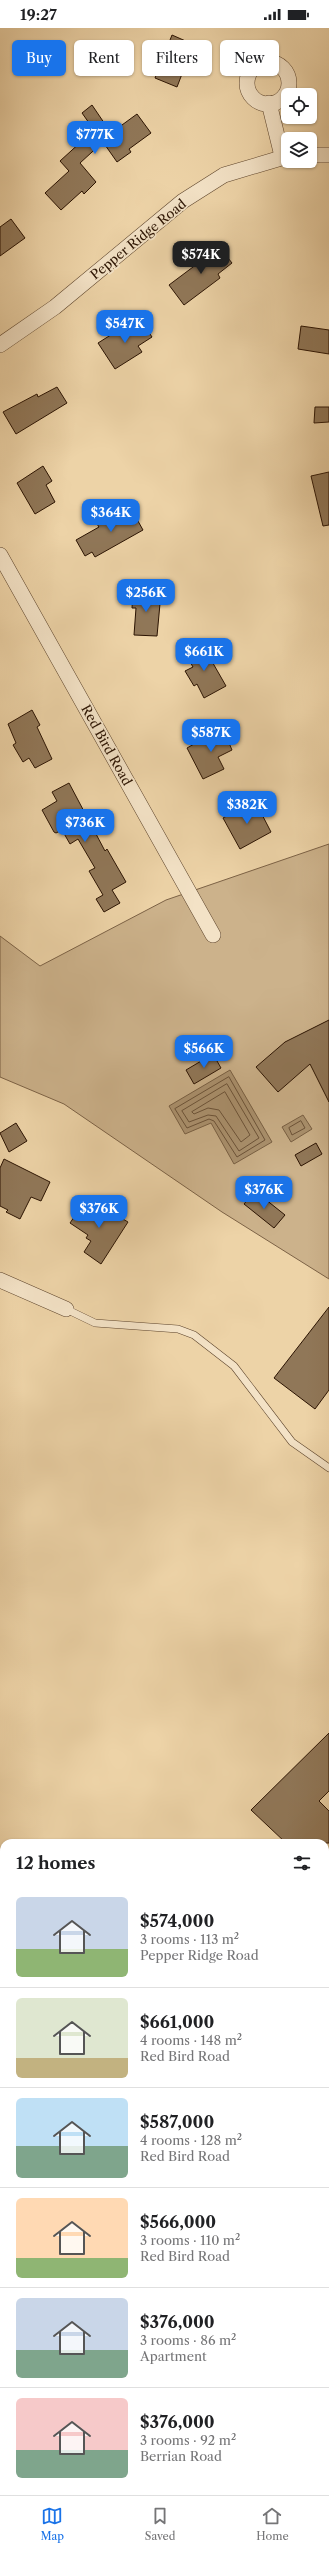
<!DOCTYPE html>
<html lang="en">
<head>
<meta charset="utf-8">
<style>
  :root { --surface:#fff; --page:#f2f2f2; --text:#202124; --muted:#757577; --line:#e0e0e0; --accent:#1a73e8 }
  body { margin:0; font-family:"Libre Caslon Text",serif; background:var(--page); color:var(--text); height:100vh; display:flex; flex-direction:column; font-size:15px; white-space:nowrap }
  * { box-sizing:border-box; margin:0 }
  p { font-size:13px; color:var(--muted) }
  .icon { flex:none; width:22px; height:22px; fill:none; stroke:currentColor; stroke-width:2; stroke-linecap:round; stroke-linejoin:round }
  .map { position:relative; flex:1; overflow:hidden }
  .side { position:absolute; left:0px; top:1811px; width:329px; height:656px; display:flex; flex-direction:column; background:var(--surface); border-radius:12px 12px 0 0; box-shadow:0 1px 3px #0004 }
  .side>* { flex:none }
  .hud { position:absolute; left:12px; top:12px; width:305px; height:36px; display:flex; gap:8px }
  .buttons { position:absolute; left:281px; top:60px; display:grid; gap:8px }
  .buttons a { display:grid; place-items:center; width:36px; height:36px; border-radius:6px; background:var(--surface); box-shadow:0 1px 3px #0004; font-size:20px }
  .price { position:absolute; translate:-50% -34px; padding:0 9px; border-radius:8px; background:var(--accent); color:#fff; font-size:13px; line-height:26px; filter:drop-shadow(0 1px 2px #0008) }
  .price::after { content:''; position:absolute; left:50%; top:24px; width:12px; height:9px; margin-left:-6px; background:inherit; clip-path:polygon(0 0,100% 0,50% 100%) }
  .price.current { background:#222; color:#fff }
  ul { padding:0; list-style:none }
  li { display:flex; align-items:center; gap:12px; height:100px; padding:0 16px }
  li+li { border-top:1px solid var(--line) }
  li span { display:grid; place-items:center; flex:none; width:112px; height:80px; border-radius:6px; color:#555 }
  li>.icon { margin-inline-start:auto }
  span .icon { width:48px; height:48px; fill:#fffc; stroke-width:1 }
  li b { font-size:17px }
  h2 { display:flex; justify-content:space-between; align-items:center; height:48px; padding:0 16px; font-size:17px }
  .chip { padding:0 14px; border-radius:6px; background:var(--surface); box-shadow:0 1px 3px #0004; font-size:14px; line-height:36px }
  .chip.current { background:var(--accent); color:#fff }
  .status { display:flex; justify-content:space-between; align-items:center; height:28px; padding:0 20px; background:var(--surface); direction:ltr }
  .status svg { height:11px; fill:currentColor }
  .dock { display:flex; justify-content:space-around; align-items:center; height:56px; border-top:1px solid var(--line); background:var(--surface); font-size:11px; color:var(--muted) }
  .dock a { display:grid; justify-items:center; gap:2px }
  .dock .current { color:var(--accent) }
  .map>svg:first-child { display:block }
  .green { fill:#ccb28b; stroke:#7c6246 }
  .water { fill:#ab926f; stroke:#785f43 }
  .lines { fill:none; stroke-linecap:round; stroke-linejoin:round }
  .shore { stroke:#6b5238; stroke-width:1 }
  .building { fill:#907758; stroke:#2b1302 }
  .service-casing { stroke:#5c432b; stroke-width:8 }
  .minor-casing { stroke:#5c432b; stroke-width:16 }
  .secondary-casing { stroke:#2b1302; stroke-width:22 }
  .service { stroke:#f3e2c6; stroke-width:7 }
  .minor { stroke:#f3e2c6; stroke-width:15 }
  .secondary { stroke:#f3e2c6; stroke-width:21 }
  .labels { text-anchor:middle; dominant-baseline:central; stroke-width:3.5; stroke-linejoin:round; paint-order:stroke }
  .street-label { font-size:13px; fill:#2b1302; stroke:#f3e2c6 }
</style>
</head>
<body>
<div class="status"><b>19:27</b><svg viewBox="0 0 49 12"><path d="M0 12V9h3v3zM5 12V6h3v6zM10 12V3h3v9zM15 12V0h3v12zM26 1h20v11H26zM47 4h2v5h-2z"/></svg></div>
<div class="map">
<svg width="329" height="2467" viewBox="0 0 329 2467">
  <rect width="100%" height="100%" fill="#edd3a7"/>
  <filter id="stains"><feTurbulence type="fractalNoise" baseFrequency=".005" numOctaves="4"/><feColorMatrix values="0 0 0 0 .2 0 0 0 0 .09 0 0 0 0 .02 0 0 0 .5 -.17"/></filter>
  <radialGradient id="worn" r=".72"><stop offset=".6" stop-color="#630" stop-opacity="0"/><stop offset="1" stop-color="#630" stop-opacity=".3"/></radialGradient>
  <!-- green -->
  <path class="green" d="M329,816v435l-107,-67 -158,-108 -64,-27v-141l40,30 126,-66z"/>
  <!-- water -->
  <g class="water">
    <path d="M230,1042l42,72 -38,22 -23,-41 -26,11 -16,-28z"/>
    <path d="M303,1087l9,14 -21,13 -9,-15z"/>
  </g>
  <g class="lines">
    <!-- shore -->
    <g class="shore">
      <path d="M229,1049l36,63 -28,17 -23,-36 -5,-2 -22,9 -12,-19z"/>
      <path d="M227,1056l32,54 -20,13 -23,-35 -8,-1 -19,7 -7,-11z"/>
      <path d="M225,1064l25,43 -9,7 -22,-32 -11,-2 -14,6 -2,-2z"/>
      <path d="M301,1093l4,7 -13,7 -3,-7z"/>
    </g>
  </g>
  <!-- building -->
  <g class="building">
    <path d="M172,7l25,11 -6,16 -4,-1 -10,26 -22,-9z"/>
    <path d="M92,77l19,28 26,-19 14,19 -22,16 2,3 -14,10 -14,-20 -23,21 16,19 -12,12 -2,-3 -21,19 -16,-17 24,-22 -9,-10 34,-31 -12,-17z"/>
    <path d="M11,191l14,19 -25,18v-29z"/>
    <path d="M217,216l15,19 -14,11 2,4 -36,27 -15,-20 36,-27 -2,-3z"/>
    <path d="M141,292l11,17 -14,9 4,6 -27,17 -17,-26 27,-17 2,3z"/>
    <path d="M301,298l28,4v24l-31,-5z"/>
    <path d="M57,359l10,16 -51,31 -13,-22 34,-18 1,3z"/>
    <path d="M315,379h14v15l-15,1z"/>
    <path d="M43,438l9,15 -6,4 9,17 -20,12 -18,-31z"/>
    <path d="M329,444v53l-6,1 -12,-50z"/>
    <path d="M129,477l14,25 -48,27 -3,-5 -7,4 -9,-16 23,-13 -2,-3z"/>
    <path d="M133,563l28,2 -4,43 -23,-1 2,-27h-4z"/>
    <path d="M202,616l24,42 -22,12 -7,-14 -3,2 -9,-15 8,-4 -8,-14z"/>
    <path d="M32,682l8,15 -3,2 15,32 -17,9 -6,-10 -6,4 -10,-17 3,-2 -8,-19z"/>
    <path d="M224,699l8,14 -3,2 3,7 -14,7 6,12 -21,10 -16,-31z"/>
    <path d="M69,755l36,68 2,-2 19,33 -14,8 8,13 -16,9 -8,-13 7,-4 -14,-24 6,-3 -17,-29 -8,5 -8,-14 -6,3 -2,-1 -12,-22 15,-9 -5,-9z"/>
    <path d="M255,773l16,31 -31,17 -17,-31z"/>
    <path d="M329,992v82l-19,-38 -32,28 -22,-25 29,-25z"/>
    <path d="M213,1026l8,14 -27,16 -8,-14z"/>
    <path d="M16,1095l11,18 -18,11 -9,-19z"/>
    <path d="M316,1115l6,11 -21,12 -6,-11z"/>
    <path d="M4,1131l46,23 -9,19 -10,-4 -11,22 -14,-7 2,-2 -8,-4v-38z"/>
    <path d="M255,1163l30,24 -11,13 -30,-24z"/>
    <path d="M87,1170l41,24 -27,42 -17,-12 7,-11 -5,-3 2,-3 -18,-12z"/>
    <path d="M329,1279v83l-14,19 -41,-31z"/>
    <path d="M329,1705v58l-10,10 10,10v32h-43l-35,-33z"/>
  </g>
  <g class="lines">
    <defs>
      <g id="service">
        <path d="M66,1281l29,14 83,6 16,6 40,31 58,76 37,26"/>
        <path d="M0,2068l4,-4"/>
        <path d="M325,2133l4,4"/>
        <path d="M0,2226l4,4"/>
        <path d="M325,2246l4,4"/>
      </g>
      <g id="minor">
        <circle cx="268" cy="55" r="21"/>
        <path d="M269,75l13,53"/>
        <path d="M310,127h19"/>
        <path d="M0,317l55,-38 128,-106 41,-26 64,-19"/>
        <path d="M0,527l213,380"/>
        <path d="M0,1252l66,29"/>
        <path d="M325,2364l4,5"/>
      </g>
      <g id="secondary">
        <path d="M325,2275l4,-3"/>
        <path d="M128,2467l3,-4"/>
      </g>
    </defs>
    <!-- service casing -->
    <use href="#service" class="service-casing"/>
    <!-- minor casing -->
    <use href="#minor" class="minor-casing"/>
    <!-- secondary casing -->
    <use href="#secondary" class="secondary-casing"/>
    <!-- service -->
    <use href="#service" class="service"/>
    <!-- minor -->
    <use href="#minor" class="minor"/>
    <!-- secondary -->
    <use href="#secondary" class="secondary"/>
  </g>
  <g class="labels">
    <!-- street labels -->
    <g class="street-label">
      <text transform="translate(138 211) rotate(-39)">Pepper Ridge Road</text>
      <text transform="translate(107 717) rotate(61)">Red Bird Road</text>
    </g>
  </g>
  <rect width="100%" height="100%" filter="url(#stains)"/>
  <rect width="100%" height="100%" fill="url(#worn)"/>
</svg>
<div class="buttons">
<a><svg class="icon" aria-label="locate" viewBox="0 0 24 24"><circle cx="12" cy="12" r="6"/><path d="M12 2v4M12 18v4M2 12h4M18 12h4"/></svg></a>
<a><svg class="icon" aria-label="layers" viewBox="0 0 24 24"><path d="M12 4l9 5-9 5-9-5zM3 14l9 5 9-5"/></svg></a>
</div>
<b class="price" style="left:95px;top:127px">$777K</b>
<b class="price current" style="left:201px;top:247px">$574K</b>
<b class="price" style="left:125px;top:316px">$547K</b>
<b class="price" style="left:111px;top:505px">$364K</b>
<b class="price" style="left:146px;top:585px">$256K</b>
<b class="price" style="left:204px;top:644px">$661K</b>
<b class="price" style="left:211px;top:725px">$587K</b>
<b class="price" style="left:247px;top:797px">$382K</b>
<b class="price" style="left:85px;top:815px">$736K</b>
<b class="price" style="left:204px;top:1041px">$566K</b>
<b class="price" style="left:264px;top:1182px">$376K</b>
<b class="price" style="left:99px;top:1201px">$376K</b>
<div class="hud">
<a class="chip current">Buy</a>
<a class="chip">Rent</a>
<a class="chip">Filters</a>
<a class="chip">New</a>
</div>
<section class="side">
<h2>12 homes<svg class="icon" aria-label="filters" viewBox="0 0 24 24"><path d="M4 7h16M4 17h16"/><circle cx="9" cy="7" r="2"/><circle cx="15" cy="17" r="2"/></svg></h2>
<ul>
<li><span style="background:linear-gradient(#c9d6e8 65%,#8fb573 0)"><svg class="icon" aria-label="home" viewBox="0 0 24 24"><path d="M3 11l9-7 9 7M6 9v11h12V9"/></svg></span><div><b>$574,000</b><p>3 rooms · 113 m²</p><p>Pepper Ridge Road</p></div></li>
<li><span style="background:linear-gradient(#dfe7d0 75%,#c2b280 0)"><svg class="icon" aria-label="home" viewBox="0 0 24 24"><path d="M3 11l9-7 9 7M6 9v11h12V9"/></svg></span><div><b>$661,000</b><p>4 rooms · 148 m²</p><p>Red Bird Road</p></div></li>
<li><span style="background:linear-gradient(#bfe0f5 60%,#7fa58c 0)"><svg class="icon" aria-label="home" viewBox="0 0 24 24"><path d="M3 11l9-7 9 7M6 9v11h12V9"/></svg></span><div><b>$587,000</b><p>4 rooms · 128 m²</p><p>Red Bird Road</p></div></li>
<li><span style="background:linear-gradient(#ffd9b3 75%,#8fb573 0)"><svg class="icon" aria-label="home" viewBox="0 0 24 24"><path d="M3 11l9-7 9 7M6 9v11h12V9"/></svg></span><div><b>$566,000</b><p>3 rooms · 110 m²</p><p>Red Bird Road</p></div></li>
<li><span style="background:linear-gradient(#c9d6e8 65%,#7fa58c 0)"><svg class="icon" aria-label="home" viewBox="0 0 24 24"><path d="M3 11l9-7 9 7M6 9v11h12V9"/></svg></span><div><b>$376,000</b><p>3 rooms · 86 m²</p><p>Apartment</p></div></li>
<li><span style="background:linear-gradient(#f6c9c9 65%,#7fa58c 0)"><svg class="icon" aria-label="home" viewBox="0 0 24 24"><path d="M3 11l9-7 9 7M6 9v11h12V9"/></svg></span><div><b>$376,000</b><p>3 rooms · 92 m²</p><p>Berrian Road</p></div></li>
</ul>
</section>
</div>
<nav class="dock">
<a class="current"><svg class="icon" aria-label="map" viewBox="0 0 24 24"><path d="M3 6l6-2 6 2 6-2v14l-6 2-6-2-6 2zM9 4v14M15 6v14"/></svg>Map</a>
<a><svg class="icon" aria-label="saved" viewBox="0 0 24 24"><path d="M7 4h10v16l-5-4-5 4z"/></svg>Saved</a>
<a><svg class="icon" aria-label="home" viewBox="0 0 24 24"><path d="M3 11l9-7 9 7M6 9v11h12V9"/></svg>Home</a>
</nav>
</body>
</html>
